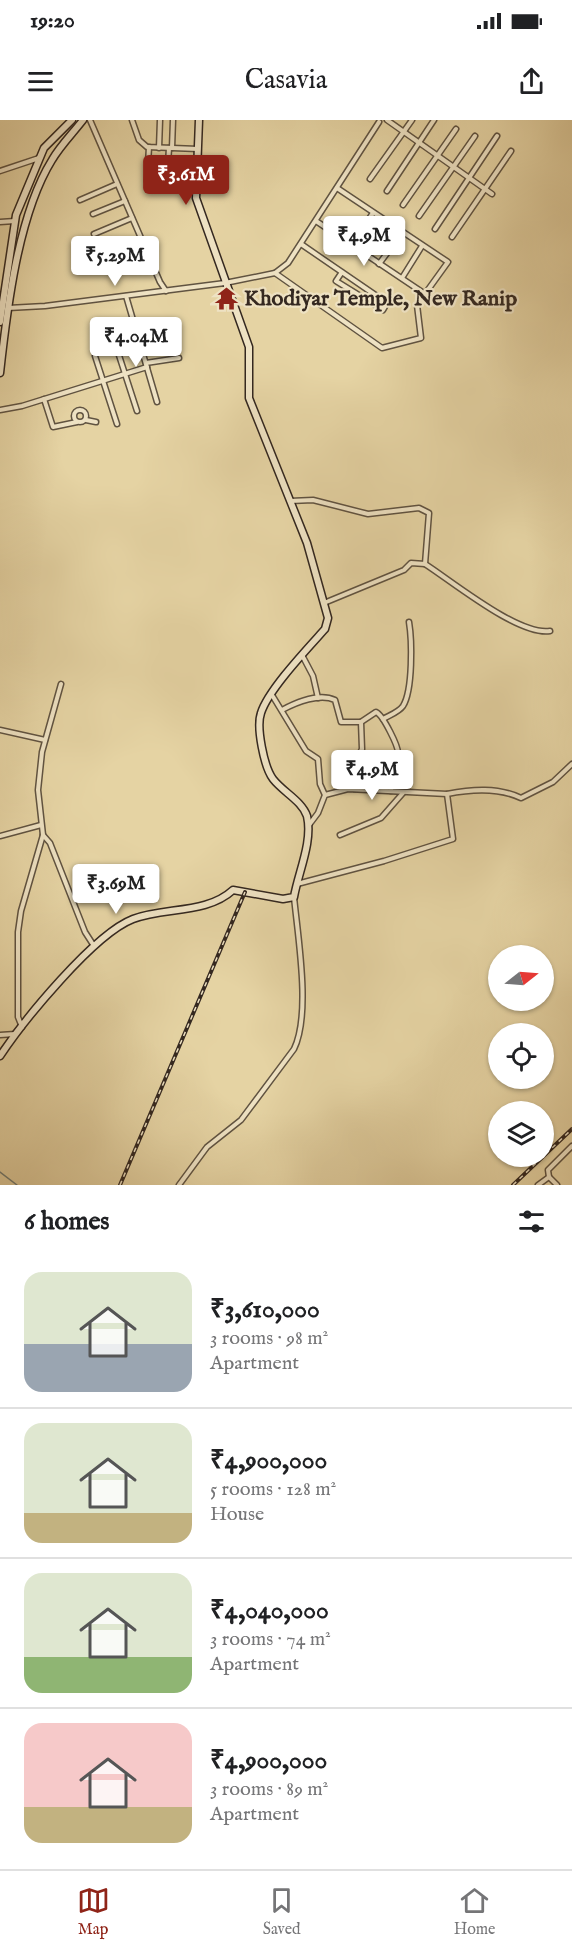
<!DOCTYPE html>
<html lang="en">
<head>
<meta charset="utf-8">
<style>
  :root { --surface:#fff; --page:#f6f6f6; --text:#202124; --muted:#757577; --line:#e0e0e0; --accent:#8f2418 }
  body { margin:0; font-family:"IM FELL English",serif; background:var(--page); color:var(--text); height:100vh; display:flex; flex-direction:column; font-size:22px; white-space:nowrap }
  * { box-sizing:border-box; margin:0 }
  p { font-size:20px; color:var(--muted) }
  .icon { flex:none; width:33px; height:33px; fill:none; stroke:currentColor; stroke-width:2; stroke-linecap:round; stroke-linejoin:round }
  .map { position:relative; height:1065px; overflow:hidden }
  .sheet { display:flex; flex-direction:column; background:var(--surface); flex:1 }
  .sheet>* { flex:none }
  .needle { width:39px; rotate:73deg }
  .fabs { position:absolute; left:488px; top:825px; display:grid; gap:12px }
  .fabs a { display:grid; place-items:center; width:66px; height:66px; border-radius:50%; background:var(--surface); box-shadow:0 2px 4px #0004; font-size:30px }
  .price { position:absolute; translate:-50% -51px; padding:0 14px; border-radius:6px; background:#fff; color:#222; font-size:20px; line-height:39px; filter:drop-shadow(0 2px 3px #0008) }
  .price::after { content:''; position:absolute; left:50%; top:36px; width:18px; height:14px; margin-left:-9px; background:inherit; clip-path:polygon(0 0,100% 0,50% 100%) }
  .price.on { background:var(--accent); color:#fff }
  ul { padding:0; list-style:none }
  li { display:flex; align-items:center; gap:18px; height:150px; padding:0 24px }
  li+li { border-top:2px solid var(--line) }
  li span { display:grid; place-items:center; flex:none; width:168px; height:120px; border-radius:18px; color:#555 }
  li>.icon { margin-inline-start:auto }
  span .icon { width:72px; height:72px; fill:#fffc; stroke-width:1 }
  li b { font-size:26px }
  h2 { display:flex; justify-content:space-between; align-items:center; height:72px; padding:0 24px; font-size:26px }
  .status { display:flex; justify-content:space-between; align-items:center; height:42px; padding:0 30px; background:var(--surface); direction:ltr }
  .status svg { height:16px; fill:currentColor }
  header { display:flex; justify-content:space-between; align-items:center; height:78px; padding:0 24px; background:var(--surface); font-size:27px; font-weight:600 }
  .menu { display:flex; justify-content:space-around; align-items:center; height:84px; border-top:2px solid var(--line); background:var(--surface); font-size:16px; color:var(--muted) }
  .menu a { display:grid; justify-items:center; gap:3px }
  .menu .on { color:var(--accent) }
  .map>svg:first-child { display:block }
  .lines { fill:none; stroke-linecap:round; stroke-linejoin:round }
  .stream { stroke:#707d75; stroke-width:1.5 }
  .street-casing { stroke:#605341; stroke-width:7 }
  .secondary-casing { stroke:#342820; stroke-width:9 }
  .street { stroke:#eee2c3; stroke-width:4 }
  .secondary { stroke:#eee2c3; stroke-width:6 }
  .rail-casing { stroke:#342820; stroke-width:4 }
  .rail { stroke:#eee2c3; stroke-width:1.5; stroke-dasharray:4.5; stroke-linecap:butt }
  .labels { text-anchor:middle; dominant-baseline:central; stroke-width:4.5; stroke-linejoin:round; paint-order:stroke }
  .poi-label { font-size:22px; font-weight:bold; fill:#342820; stroke:#eee2c3; text-anchor:start }
</style>
</head>
<body>
<div class="status"><b>19:20</b><svg viewBox="0 0 49 12"><path d="M0 12V9h3v3zM5 12V6h3v6zM10 12V3h3v9zM15 12V0h3v12zM26 1h20v11H26zM47 4h2v5h-2z"/></svg></div>
<header><svg class="icon" aria-label="menu" viewBox="0 0 24 24"><path d="M4 6h16M4 12h16M4 18h16"/></svg>Casavia<svg class="icon" aria-label="share" viewBox="0 0 24 24"><path d="M12 15V3M7 8l5-5 5 5M5 13v7h14v-7"/></svg></header>
<div class="map">
<svg width="572" height="1065" viewBox="0 0 572 1065">
  <rect width="100%" height="100%" fill="#e5d3a3"/>
  <filter id="stains"><feTurbulence type="fractalNoise" baseFrequency=".00333" numOctaves="4"/><feColorMatrix values="0 0 0 0 .2 0 0 0 0 .09 0 0 0 0 .02 0 0 0 .5 -.17"/></filter>
  <radialGradient id="worn" r=".72"><stop offset=".6" stop-color="#630" stop-opacity="0"/><stop offset="1" stop-color="#630" stop-opacity=".3"/></radialGradient>
  <g class="lines">
    <!-- stream -->
    <path class="stream" d="M0,1052l17,13"/>
    <defs>
      <g id="street">
        <path d="M90,0l70,162 6,9"/>
        <path d="M132,0l7,20 8,7 51,2"/>
        <path d="M387,0l105,74"/>
        <path d="M159,28l1,-28"/>
        <path d="M172,28l1,-28"/>
        <path d="M0,51l39,-13"/>
        <path d="M370,59l42,-59"/>
        <path d="M167,60l2,-32"/>
        <path d="M147,61l2,-34"/>
        <path d="M387,71l47,-71"/>
        <path d="M80,80l37,-16"/>
        <path d="M403,85l53,-76"/>
        <path d="M93,94l32,-13"/>
        <path d="M419,96l56,-80"/>
        <path d="M316,101l109,73"/>
        <path d="M0,102l15,-1"/>
        <path d="M435,109l62,-93"/>
        <path d="M94,114l38,-16"/>
        <path d="M452,117l59,-86"/>
        <path d="M301,124l86,59 -4,7 -47,-29 6,-9"/>
        <path d="M351,125l22,-32"/>
        <path d="M379,144l23,-31"/>
        <path d="M275,153l107,75 39,-10 -4,-33 31,-43 -111,-74"/>
        <path d="M402,158l20,-32"/>
        <path d="M126,176l31,106"/>
        <path d="M8,188l37,-2 180,-23 50,-10 13,-10 91,-141"/>
        <path d="M139,221l34,-6"/>
        <path d="M115,223l22,68"/>
        <path d="M95,236l22,68"/>
        <path d="M146,243l33,-5"/>
        <path d="M44,279l9,28 24,-5"/>
        <circle cx="80" cy="296" r="6"/>
        <path d="M0,290l22,-4 125,-39"/>
        <path d="M86,300l10,2"/>
        <path d="M290,381l23,-1 55,14 51,-6 10,5 -4,51"/>
        <path d="M324,483l80,-33 7,-7 14,1c28,18 94,72 125,67"/>
        <path d="M302,535l11,21 5,22"/>
        <path d="M272,575l34,56 12,8 2,25 5,11"/>
        <path d="M282,590c15,-8 38,-17 53,-10l6,22h20"/>
        <path d="M383,599c7,-4 16,-7 20,-13 10,-16 9,-66 6,-84"/>
        <path d="M0,610l45,10"/>
        <path d="M355,669l-1,-24 8,-16 -1,-27 15,-10c7,3 23,35 22,42 -2,13 -7,23 -7,37"/>
        <path d="M309,705l9,-12 7,-18 23,-6 99,5"/>
        <path d="M43,715l7,8 35,89 9,14"/>
        <path d="M340,715l41,-17 22,-25"/>
        <path d="M0,716l41,-11"/>
        <path d="M297,764l87,-23 69,-22 -6,-45c25,-5 51,-7 74,4l32,-16 19,-18"/>
        <path d="M22,907l-4,-10v-85l3,-21 22,-76 -5,-45 4,-38 19,-68"/>
        <path d="M0,915l15,-1"/>
        <path d="M549,1057l-1,-7 24,-24"/>
        <path d="M179,1065l28,-38 34,-27 53,-71c17,-35 4,-111 0,-152"/>
        <path d="M538,1065l11,-8 8,8"/>
      </g>
      <g id="secondary">
        <path d="M0,202l16,-107 28,-67 28,-28"/>
        <path d="M0,253c7,-64 18,-158 52,-213 8,-14 21,-27 31,-40"/>
        <path d="M0,936c24,-36 94,-122 133,-137 32,-12 74,-5 100,-29l50,9 11,-2c4,-24 19,-55 13,-81 -5,-15 -24,-24 -34,-37 -9,-12 -17,-52 -12,-66 7,-23 47,-65 64,-84l3,-11 -21,-75 -58,-145v-51l-53,-149 3,-78"/>
      </g>
    </defs>
    <!-- street casing -->
    <use href="#street" class="street-casing"/>
    <!-- secondary casing -->
    <use href="#secondary" class="secondary-casing"/>
    <!-- street -->
    <use href="#street" class="street"/>
    <!-- secondary -->
    <use href="#secondary" class="secondary"/>
    <defs>
      <g id="rail">
        <path d="M120,1065l125,-293"/>
        <path d="M513,1065l59,-56"/>
      </g>
    </defs>
    <!-- rail casing -->
    <use href="#rail" class="rail-casing"/>
    <!-- rail -->
    <use href="#rail" class="rail"/>
  </g>
  <!-- icons -->
  <defs>
    <symbol id="temple-bare" viewBox="-9 -9 18 18"><path d="M0-6L5-2H3V0L6.5 2.5H4V6H1.5V3h-3V6H-4V2.5H-6.5L-3 0V-2H-5Z" fill="#8f2418" stroke="#eee2c3" stroke-width="2.5" paint-order="stroke"/></symbol>
  </defs>
  <g fill-rule="evenodd">
    <use href="#temple-bare" x="210" y="162" width="33" height="33"/>
  </g>
  <g class="labels">
    <!-- poi labels -->
    <g class="poi-label">
      <text x="244" y="179">Khodiyar Temple, New Ranip</text>
    </g>
  </g>
  <rect width="100%" height="100%" filter="url(#stains)"/>
  <rect width="100%" height="100%" fill="url(#worn)"/>
</svg>
<div class="fabs">
<a><svg class="needle" viewBox="-14 -14 28 28"><path d="M0-13l5 13h-10z" fill="#e53935"/><path d="M0 13l5-13h-10z" fill="#757577"/></svg></a>
<a><svg class="icon" aria-label="locate" viewBox="0 0 24 24"><circle cx="12" cy="12" r="6"/><path d="M12 2v4M12 18v4M2 12h4M18 12h4"/></svg></a>
<a><svg class="icon" aria-label="layers" viewBox="0 0 24 24"><path d="M12 4l9 5-9 5-9-5zM3 14l9 5 9-5"/></svg></a>
</div>
<b class="price on" style="left:186px;top:86px">₹3.61M</b>
<b class="price" style="left:364px;top:147px">₹4.9M</b>
<b class="price" style="left:115px;top:167px">₹5.29M</b>
<b class="price" style="left:136px;top:248px">₹4.04M</b>
<b class="price" style="left:372px;top:681px">₹4.9M</b>
<b class="price" style="left:116px;top:795px">₹3.69M</b>
</div>
<section class="sheet">
<h2>6 homes<svg class="icon" aria-label="filters" viewBox="0 0 24 24"><path d="M4 7h16M4 17h16"/><circle cx="9" cy="7" r="2"/><circle cx="15" cy="17" r="2"/></svg></h2>
<ul>
<li><span style="background:linear-gradient(#dfe7d0 60%,#9aa5b1 0)"><svg class="icon" aria-label="home" viewBox="0 0 24 24"><path d="M3 11l9-7 9 7M6 9v11h12V9"/></svg></span><div><b>₹3,610,000</b><p>3 rooms · 98 m²</p><p>Apartment</p></div></li>
<li><span style="background:linear-gradient(#dfe7d0 75%,#c2b280 0)"><svg class="icon" aria-label="home" viewBox="0 0 24 24"><path d="M3 11l9-7 9 7M6 9v11h12V9"/></svg></span><div><b>₹4,900,000</b><p>5 rooms · 128 m²</p><p>House</p></div></li>
<li><span style="background:linear-gradient(#dfe7d0 70%,#8fb573 0)"><svg class="icon" aria-label="home" viewBox="0 0 24 24"><path d="M3 11l9-7 9 7M6 9v11h12V9"/></svg></span><div><b>₹4,040,000</b><p>3 rooms · 74 m²</p><p>Apartment</p></div></li>
<li><span style="background:linear-gradient(#f6c9c9 70%,#c2b280 0)"><svg class="icon" aria-label="home" viewBox="0 0 24 24"><path d="M3 11l9-7 9 7M6 9v11h12V9"/></svg></span><div><b>₹4,900,000</b><p>3 rooms · 89 m²</p><p>Apartment</p></div></li>
</ul>
</section>
<nav class="menu">
<a class="on"><svg class="icon" aria-label="map" viewBox="0 0 24 24"><path d="M3 6l6-2 6 2 6-2v14l-6 2-6-2-6 2zM9 4v14M15 6v14"/></svg>Map</a>
<a><svg class="icon" aria-label="saved" viewBox="0 0 24 24"><path d="M7 4h10v16l-5-4-5 4z"/></svg>Saved</a>
<a><svg class="icon" aria-label="home" viewBox="0 0 24 24"><path d="M3 11l9-7 9 7M6 9v11h12V9"/></svg>Home</a>
</nav>
</body>
</html>
